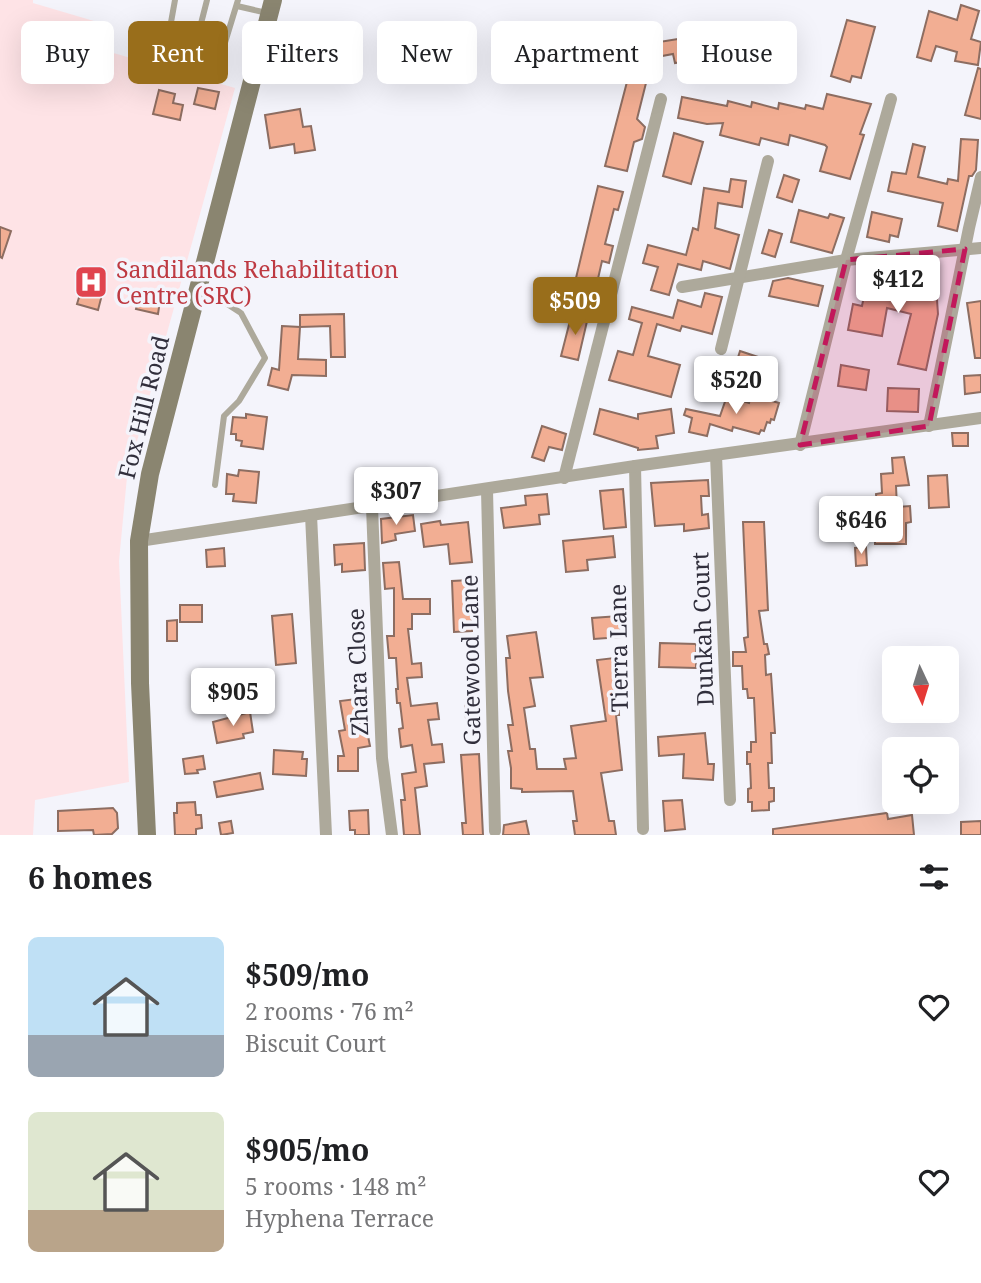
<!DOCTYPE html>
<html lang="en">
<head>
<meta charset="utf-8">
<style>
  :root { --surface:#fff; --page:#f2f2f2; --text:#202124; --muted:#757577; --accent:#996e1b }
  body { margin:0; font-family:"Noto Serif",serif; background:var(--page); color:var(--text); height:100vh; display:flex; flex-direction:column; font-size:26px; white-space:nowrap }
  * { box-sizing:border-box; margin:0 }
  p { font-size:23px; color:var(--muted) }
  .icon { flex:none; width:38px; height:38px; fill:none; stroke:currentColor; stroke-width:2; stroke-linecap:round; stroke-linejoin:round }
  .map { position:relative; height:835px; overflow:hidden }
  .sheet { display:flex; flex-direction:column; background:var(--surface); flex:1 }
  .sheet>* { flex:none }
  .hud { position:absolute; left:21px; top:21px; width:940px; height:63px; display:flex; gap:14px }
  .needle { width:46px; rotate:176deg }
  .controls { position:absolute; left:882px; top:646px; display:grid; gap:14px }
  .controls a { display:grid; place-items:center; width:77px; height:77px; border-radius:10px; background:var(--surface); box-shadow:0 7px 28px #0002; font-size:35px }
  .price { position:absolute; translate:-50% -60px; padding:0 16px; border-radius:7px; background:#fff; color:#222; font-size:23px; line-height:46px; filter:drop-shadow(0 2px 4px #0008) }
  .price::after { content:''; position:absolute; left:50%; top:42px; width:21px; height:16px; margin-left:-10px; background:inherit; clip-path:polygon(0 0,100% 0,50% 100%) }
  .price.current { background:var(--accent); color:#fff }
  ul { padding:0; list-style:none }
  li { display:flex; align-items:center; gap:21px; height:175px; padding:0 28px }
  li span { display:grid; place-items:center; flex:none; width:196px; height:140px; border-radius:10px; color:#555 }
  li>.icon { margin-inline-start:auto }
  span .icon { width:84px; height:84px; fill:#fffc; stroke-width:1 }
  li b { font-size:30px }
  h2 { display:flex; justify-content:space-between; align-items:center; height:84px; padding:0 28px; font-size:30px }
  .tag { padding:0 24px; border-radius:10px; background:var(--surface); box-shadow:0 7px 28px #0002; font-size:24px; line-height:63px }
  .tag.current { background:var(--accent); color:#fff }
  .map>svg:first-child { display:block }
  .medical { fill:#fee3e6 }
  .building { fill:#f2ae93; stroke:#8d6d61; stroke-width:2 }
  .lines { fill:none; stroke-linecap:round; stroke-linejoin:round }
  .lane { stroke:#ada99b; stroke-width:6 }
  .street { stroke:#ada99b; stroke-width:12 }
  .secondary { stroke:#8a8570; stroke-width:18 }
  .marked { fill:#c2185b; fill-opacity:0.2; stroke:#c2185b; stroke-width:5; stroke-dasharray:14 9; stroke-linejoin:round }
  .labels { text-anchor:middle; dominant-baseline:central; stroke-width:7; stroke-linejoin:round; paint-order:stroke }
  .health-label { font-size:23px; fill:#be3a42; stroke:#f4f4fb; text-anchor:start }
  .street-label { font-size:23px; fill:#312f3c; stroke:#f4f4fb }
</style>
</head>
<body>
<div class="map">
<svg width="981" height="835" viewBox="0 0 981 835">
  <rect width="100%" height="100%" fill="#f4f4fb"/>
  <!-- medical -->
  <path class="medical" d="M0,0h33v3l71,21 -8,24 139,40 -108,389 -8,84 10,221 -94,18 -2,35h-33z"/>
  <!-- building -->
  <g class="building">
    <path d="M961,5l18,6 -8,28 10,3 -3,23 -23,-4 2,-9 -21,-6 -5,15 -14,-4 12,-46 28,9z"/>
    <path d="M847,20l28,7 -14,51 -9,-2 -2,6 -19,-6z"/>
    <path d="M697,36l2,16 -9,2 -2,7 -13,2 -2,-9 -11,2 -3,-14z"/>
    <path d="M633,59l18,4 -14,56 8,8 -3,12 -8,3 -7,29 -22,-5z"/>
    <path d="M978,68l3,1v50l-16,-4z"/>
    <path d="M198,88l21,4 -4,17 -21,-5z"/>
    <path d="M159,90l16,4 -2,9 10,2 -3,15 -27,-6z"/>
    <path d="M827,94l44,10 -11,30 4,1 -14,44 -30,-8 7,-24 -2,-2 -35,-10 -2,10 -27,-7 -2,7 -39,-10 3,-12 -16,1 -29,-6 4,-21 45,9 1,-5 23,6 1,-5 26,7 1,-6 26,6 1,-4 17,4z"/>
    <path d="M300,109l3,18 8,-1 4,24 -20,3 -1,-9 -24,4 -5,-33z"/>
    <path d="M674,133l29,9 -12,42 -28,-8z"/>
    <path d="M961,139l17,1 -2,30 -4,6h-3l-12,55 -19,-5 5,-23 -55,-12 4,-19 14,2 7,-30 12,3 -7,30 29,7 1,-5 10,2z"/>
    <path d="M784,175l15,5 -7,22 -15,-5z"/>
    <path d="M731,179l15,2 -4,26 -24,-4 -3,25 24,7 -9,34 -27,-8 -2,9 -23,-6 -9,31 -18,-5 7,-23 -15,-4 5,-18 38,10 7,-27 5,2 6,-42 25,4z"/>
    <path d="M598,186l25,6 -5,18 -4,-1 -9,35 8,2 -4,17 -7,-2 -5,22 -21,-5z"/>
    <path d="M799,210l29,8 2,-4 14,4 -12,35 -41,-11z"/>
    <path d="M872,212l30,7 -4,18 -8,-2 -1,7 -22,-5z"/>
    <path d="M0,227l11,4 -9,27 -2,-1z"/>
    <path d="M769,230l13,4 -7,23 -13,-4z"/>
    <path d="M870,267l30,7 -5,16 33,-4 1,14h8l1,14 -12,56 -28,-6 13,-50 -24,-6 -5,28 -34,-6 5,-26 9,2z"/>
    <path d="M788,278l35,8 -5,20 -49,-10 4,-15z"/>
    <path d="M84,281l20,6 -6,23 -21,-6z"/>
    <path d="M705,293l17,4 -10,37 -30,-8 -2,5 -23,-7 -9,32 32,9 -9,32 -62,-17 9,-29 15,4 9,-32 -13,-4 3,-12 41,11 5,-18 23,7z"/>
    <path d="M139,296l21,5 -2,13 -22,-5z"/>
    <path d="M981,301v57h-6l-8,-55z"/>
    <path d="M572,313l16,4 -10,43 -17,-4z"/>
    <path d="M344,314l1,43h-14l-1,-31 -30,1v-12z"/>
    <path d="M282,326l18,1 -2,32 28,1v16l-34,-1 -4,15 -20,-5 4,-17 7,2z"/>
    <path d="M740,351l18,6 -4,14 -4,-2 -4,13 -26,-8 -1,15 -17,-1 1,-22 32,1z"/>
    <path d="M841,365l28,5 -3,20 -28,-4z"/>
    <path d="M981,375v17l-16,2 -1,-18z"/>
    <path d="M888,388l31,1 -1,23 -31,-1z"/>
    <path d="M751,395l28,8 -5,17 -3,-1 -1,4 -3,-1 -3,9 -3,-1 -2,4 -26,-7 -1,4 -22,-7 -3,12 -18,-4 3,-14 -8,-3 2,-6 34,7 7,-20 22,7z"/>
    <path d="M600,409l38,10v-5l33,-5 3,24 -18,3 2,12 -20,2v-2l-44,-14z"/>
    <path d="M246,414l21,3 -4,32 -22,-3 1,-5 -6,-1v-6h-5l2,-17 13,1z"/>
    <path d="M542,426l24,8 -4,16 -13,-3 -5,14 -12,-4z"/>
    <path d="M952,433h16v13h-15z"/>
    <path d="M904,457l5,28 -13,1 1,21 13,-1 1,16 -5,1v21h-31v-12h9l-1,-27h-6l-1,-11 6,-1 -1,-19 12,-1 -1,-15z"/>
    <path d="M239,470l20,2 -3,31 -23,-2 1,-7h-8l1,-20 11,2z"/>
    <path d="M947,475l2,32 -20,1 -1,-32z"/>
    <path d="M708,480l1,16h-8l1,19 6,-1 1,14 -25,3v-7l-29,2 -4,-43z"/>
    <path d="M623,489l3,38 -22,2 -4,-38z"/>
    <path d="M547,494l2,20 -10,1 1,9 -36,4 -3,-20 25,-3 -1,-9z"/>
    <path d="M413,515l2,16 -20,3 1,6 -14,3 -1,-24z"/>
    <path d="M440,521l1,4 27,-3 4,40 -22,2 -2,-20 -24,3 -3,-23z"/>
    <path d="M743,522h21l4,88 -9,1 5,33h3l2,10 -4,1 1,20 5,-1 4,59h-4l1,30h-4l1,25h5v13l-5,1v8l-17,1v-9h-4v-13l3,-1 -1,-24h-3v-12h4v-10h5l-2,-44h-6l-1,-9h-4l-1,-23h-9v-14h13l-2,-14 4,-1z"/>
    <path d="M613,536l2,21 -28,3 1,10 -22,2 -3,-31z"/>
    <path d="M364,543l1,27 -23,2v-8l-7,1 -1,-20z"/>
    <path d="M866,547l1,18 -11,1 -1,-18z"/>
    <path d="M224,548l1,18 -18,1 -1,-17z"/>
    <path d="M399,562l4,37h27v15h-18v15h-4l4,35 9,-1 1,14 -15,1 4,28 26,-3 2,16 -11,1 4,25 10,-1 2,18 -20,2 3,22 -12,2 5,47h-16l-3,-35h4l-3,-26 14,-2 -4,-27 -11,2 -2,-18 4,-1 -3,-25h-3l-1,-14h2l-2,-31h-7l-2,-22h7v-48l-9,1 -2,-26z"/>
    <path d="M470,580l2,51 -18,1 -2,-51z"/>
    <rect x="180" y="605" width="22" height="17"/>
    <path d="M292,614l4,49 -20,2 -4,-49z"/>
    <path d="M619,616l2,21 -27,2 -2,-21z"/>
    <path d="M177,620v21h-10v-20z"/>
    <path d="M536,632l7,45 -13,1 5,28 -11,2 6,41h5l2,20h29l-2,-10 12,-1 -5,-32 35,-5 -9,-61 17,-2 5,57h-3l6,55 -21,3 8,48h5l2,14h-41l-2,-14h4l-4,-30 -51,1v-3l-11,-1v-20l-3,-17h4l-4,-26h5l-5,-34 -2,-33h4l-3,-22z"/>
    <path d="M660,643l36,1v24l-37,-1z"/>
    <path d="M356,699l5,28 5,-1 4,20 -12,2v23h-20v-15h6l-5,-25 6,-1 -5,-29z"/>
    <path d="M465,700h14l1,18 -14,1z"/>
    <path d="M250,712l3,20 -10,2 1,4 -27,5 -4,-21z"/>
    <path d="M705,733l3,31h6l-1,16 -30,-2 1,-24 -25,2 -1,-19z"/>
    <path d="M274,750l29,2 -1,7h5l-1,17 -33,-2z"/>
    <path d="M479,754l4,81h-20l-1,-12h4l-5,-68z"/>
    <path d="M203,756l2,13 -8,1 1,3 -13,1 -2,-15z"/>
    <path d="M260,773l3,16 -46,8 -3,-15z"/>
    <path d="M682,800l3,29 -20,2 -2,-30z"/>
    <path d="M195,802l1,13h5l1,13 -6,1v6h-21l-1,-22h3v-10z"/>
    <path d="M113,808l4,5 1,15 -6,6 -18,1 -1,-5 -35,1v-20z"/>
    <path d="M368,810l1,25h-14v-5h-5l-1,-19z"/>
    <path d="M887,813l1,6 24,-4 2,20h-141v-6z"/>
    <path d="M231,821l2,12 -12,2 -2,-12z"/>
    <path d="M526,821l3,14h-26l1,-10z"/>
    <path d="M981,821v14h-20v-13z"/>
  </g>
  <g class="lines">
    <!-- lane -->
    <g class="lane">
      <path d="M175,0l-7,39 2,2 47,12 6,-4 15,-49"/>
      <path d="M237,6l30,7"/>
      <path d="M195,47l12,-47"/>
      <path d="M201,287l40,26 24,45 -26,43 -15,15 -9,69"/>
    </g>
    <!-- street -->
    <g class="street">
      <path d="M682,287l164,-27 135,-12"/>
      <path d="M721,349l47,-188"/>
      <path d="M929,426l40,-198 12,-51"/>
      <path d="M800,445l46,-185 45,-161"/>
      <path d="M716,455l14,345"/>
      <path d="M635,466l8,363"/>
      <path d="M564,478l97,-379"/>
      <path d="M487,490l8,341"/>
      <path d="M372,507l10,251 10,77"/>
      <path d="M311,515l15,320"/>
      <path d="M139,541l496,-75 346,-48"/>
    </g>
    <!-- secondary -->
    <path class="secondary" d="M147,835l-7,-152 -1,-142 11,-67 123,-474"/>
  </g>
  <!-- marked area -->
  <path class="marked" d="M965,249l-36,177 -129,19 46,-185z"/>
  <!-- icons -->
  <defs>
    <symbol id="hospital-square" viewBox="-11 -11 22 22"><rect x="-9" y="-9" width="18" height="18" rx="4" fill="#e0444e" stroke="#f4f4fb"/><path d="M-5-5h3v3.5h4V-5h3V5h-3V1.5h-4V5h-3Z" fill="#fff"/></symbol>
  </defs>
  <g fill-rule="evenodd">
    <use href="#hospital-square" x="72" y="263" width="38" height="38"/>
  </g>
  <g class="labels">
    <!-- health labels -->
    <g class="health-label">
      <text x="116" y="269">Sandilands Rehabilitation<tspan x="116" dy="26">Centre (SRC)</tspan></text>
    </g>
    <!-- street labels -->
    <g class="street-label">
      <text transform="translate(143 407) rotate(-76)">Fox Hill Road</text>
      <text transform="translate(702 629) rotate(-92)">Dunkah Court</text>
      <text transform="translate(618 648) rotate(-91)">Tierra Lane</text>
      <text transform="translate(470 660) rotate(-91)">Gatewood Lane</text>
      <text transform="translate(357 672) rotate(-92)">Zhara Close</text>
    </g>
  </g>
</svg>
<div class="controls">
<a><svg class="needle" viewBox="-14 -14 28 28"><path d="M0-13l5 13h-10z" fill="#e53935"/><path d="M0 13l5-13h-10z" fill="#757577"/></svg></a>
<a><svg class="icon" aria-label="locate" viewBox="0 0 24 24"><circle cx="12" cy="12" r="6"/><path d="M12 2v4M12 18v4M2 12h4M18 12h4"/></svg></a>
</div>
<b class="price" style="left:898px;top:315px">$412</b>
<b class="price current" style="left:575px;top:337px">$509</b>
<b class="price" style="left:736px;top:416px">$520</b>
<b class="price" style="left:396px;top:527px">$307</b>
<b class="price" style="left:861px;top:556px">$646</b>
<b class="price" style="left:233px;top:728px">$905</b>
<div class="hud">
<a class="tag">Buy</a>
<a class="tag current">Rent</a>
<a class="tag">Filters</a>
<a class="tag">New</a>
<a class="tag">Apartment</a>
<a class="tag">House</a>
</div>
</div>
<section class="sheet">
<h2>6 homes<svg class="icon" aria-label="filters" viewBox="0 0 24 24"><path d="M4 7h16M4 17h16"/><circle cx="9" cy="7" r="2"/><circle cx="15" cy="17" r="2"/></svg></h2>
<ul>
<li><span style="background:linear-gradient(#bfe0f5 70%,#9aa5b1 0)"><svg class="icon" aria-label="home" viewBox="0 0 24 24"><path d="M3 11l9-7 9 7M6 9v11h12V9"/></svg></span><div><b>$509/mo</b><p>2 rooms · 76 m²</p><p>Biscuit Court</p></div><svg class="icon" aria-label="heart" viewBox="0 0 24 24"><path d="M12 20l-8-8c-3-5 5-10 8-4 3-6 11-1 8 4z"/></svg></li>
<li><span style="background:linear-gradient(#dfe7d0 70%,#b9a48a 0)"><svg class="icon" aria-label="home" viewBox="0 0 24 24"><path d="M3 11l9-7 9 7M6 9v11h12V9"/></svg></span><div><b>$905/mo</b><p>5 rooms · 148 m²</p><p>Hyphena Terrace</p></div><svg class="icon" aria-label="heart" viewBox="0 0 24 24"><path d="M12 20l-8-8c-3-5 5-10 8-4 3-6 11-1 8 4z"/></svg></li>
</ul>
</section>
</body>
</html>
